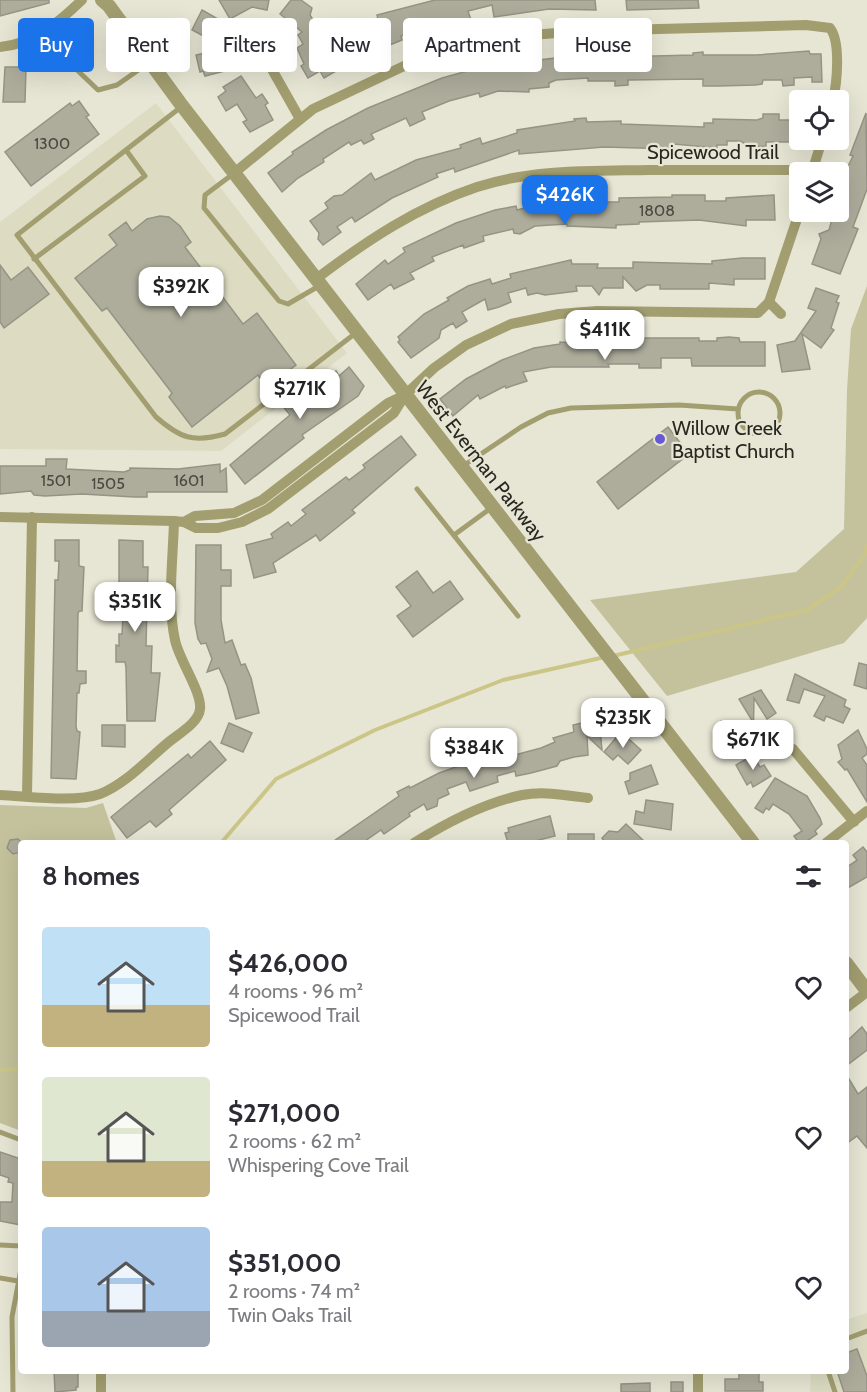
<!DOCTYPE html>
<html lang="en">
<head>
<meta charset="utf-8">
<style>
  :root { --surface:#fff; --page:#f2f2f3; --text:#2b2b33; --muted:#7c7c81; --accent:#1a73e8 }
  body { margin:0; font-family:Cabin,sans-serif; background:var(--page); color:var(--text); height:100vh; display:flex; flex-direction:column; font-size:22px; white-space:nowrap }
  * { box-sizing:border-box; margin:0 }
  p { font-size:20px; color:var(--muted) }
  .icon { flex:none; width:33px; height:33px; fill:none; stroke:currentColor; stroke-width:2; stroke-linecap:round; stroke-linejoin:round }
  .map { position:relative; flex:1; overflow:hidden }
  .panel { position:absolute; left:18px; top:840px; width:831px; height:534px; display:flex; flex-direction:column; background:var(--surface); border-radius:6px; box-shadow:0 6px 24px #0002 }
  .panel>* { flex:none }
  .guide { position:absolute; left:18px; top:18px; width:831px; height:54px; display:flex; gap:12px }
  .controls { position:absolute; left:789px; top:90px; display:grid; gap:12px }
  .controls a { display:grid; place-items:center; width:60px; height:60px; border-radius:6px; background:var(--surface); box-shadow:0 6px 24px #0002; font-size:30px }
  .price { position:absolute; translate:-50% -51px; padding:0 14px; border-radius:12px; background:#fff; color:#222; font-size:20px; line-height:39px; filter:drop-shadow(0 2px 3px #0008) }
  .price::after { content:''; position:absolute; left:50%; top:36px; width:18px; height:14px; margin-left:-9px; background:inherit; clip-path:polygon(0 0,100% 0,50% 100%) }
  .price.selected { background:var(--accent); color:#fff }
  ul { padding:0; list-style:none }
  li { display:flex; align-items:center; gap:18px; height:150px; padding:0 24px }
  li span { display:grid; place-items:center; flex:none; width:168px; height:120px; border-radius:6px; color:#555 }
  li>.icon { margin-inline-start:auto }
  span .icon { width:72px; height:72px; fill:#fffc; stroke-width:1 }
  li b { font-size:26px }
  h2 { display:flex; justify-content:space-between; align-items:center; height:72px; padding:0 24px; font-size:26px }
  .tag { padding:0 21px; border-radius:6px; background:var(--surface); box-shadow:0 6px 24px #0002; font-size:21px; line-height:54px }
  .tag.selected { background:var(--accent); color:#fff }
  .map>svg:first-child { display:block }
  .built { fill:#dddcc3 }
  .green { fill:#c4c29c }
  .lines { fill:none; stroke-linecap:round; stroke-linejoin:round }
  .stream { stroke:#cbc688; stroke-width:4 }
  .building { fill:#aead9c; stroke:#959484; stroke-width:1.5 }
  .service { stroke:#a29e70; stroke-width:5 }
  .minor { stroke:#a29e70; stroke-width:10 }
  .tertiary { stroke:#a29e70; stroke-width:14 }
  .poi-dot { fill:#6759d3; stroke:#e7e6d4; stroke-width:2 }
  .labels { text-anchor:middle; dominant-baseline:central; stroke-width:4.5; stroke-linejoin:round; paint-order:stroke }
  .number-label { font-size:16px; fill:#4a483f }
  .street-label { font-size:20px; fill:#282720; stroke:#e7e6d4 }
  .poi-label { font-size:20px; fill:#282720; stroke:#e7e6d4; text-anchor:start }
</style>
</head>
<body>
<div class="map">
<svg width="867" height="1392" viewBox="0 0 867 1392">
  <rect width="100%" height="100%" fill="#e7e6d4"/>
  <!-- built -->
  <g class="built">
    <path d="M156,103l191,250 -126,98 -221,-2v-227z"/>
    <path d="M867,1313v79h-57l1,-21h35v-51z"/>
  </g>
  <!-- green -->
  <g class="green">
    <path d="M867,286v332l-23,25 -177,53 -77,-96 206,-28 48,-43 3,-139 4,-61z"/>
    <path d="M103,803l14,40h-96v288l-21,-8v-318l86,3z"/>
  </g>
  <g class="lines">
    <!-- stream -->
    <g class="stream">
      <path d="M613,656l194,-46 33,-22 24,-32 3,-10"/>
      <path d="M221,843l55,-64 99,-49 128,-50 102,-23"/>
      <path d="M0,1070l21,-1"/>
    </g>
  </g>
  <!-- building -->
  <g class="building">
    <path d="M0,0h49v3l-49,13z"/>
    <path d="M219,0h50l-2,10 -15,-3 -22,12z"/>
    <path d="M291,0h10l11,8 -2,7 33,52 -19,11 -4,-7 -12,7 -7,-12 3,-2 -7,-16 6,-4 -5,-9 4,-3 -22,-18z"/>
    <path d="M435,0h160l1,10 -47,-1 -55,8 -2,-12 -24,6 3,9 -18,5 -12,3 -2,-8 -27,7 1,5 -12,4 1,4 -37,15 -4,-9 -3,1 -4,-9 -6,2 -3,-8 33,-13 -1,-4z"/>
    <path d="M626,0h72l1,8 -72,2z"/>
    <path d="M202,10l23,13 -5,10 -4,-2 -5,9 -19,-10z"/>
    <path d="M809,51l1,3h11l1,28h-10v-5l-18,1v7l-11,1 -1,-6h-19l-1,4 -7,1 -36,1h-16v-7l-75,1v5l-13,1v-5h-27v-3l-32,2 -7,3v4l-20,2v3l-31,-1 -18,6 -1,-4 -30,8 -27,11 3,7 -15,7 -4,-8 -35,16 3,5 -10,5 -3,-4 -10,5 -2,-3 -26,17 1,3 -26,16 -16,14 -14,-19 25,-19 -1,-2 34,-22 42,-22 74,-30 44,-12 1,4 24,-6v3l21,-1 -1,-5 40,-5 1,2 42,-1 79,-2v-2l10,-1v3h53z"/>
    <path d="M209,52l3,10 10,-2 3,11 -20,5 -2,-5 -3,1 -4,-17z"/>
    <path d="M5,67h21l-1,35h-22z"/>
    <path d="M241,76l15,22 6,-4 6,9 -3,2 8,15 -23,12 -7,-10 4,-2 -10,-16 -11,7 -8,-14 8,-6 -3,-4z"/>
    <path d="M79,101l10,14 -3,2 13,17 -68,52 -26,-34 65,-49 2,3z"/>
    <path d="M866,113l1,76 -14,38 5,2 -18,45 -28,-10 9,-25 -2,-5 10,-4 5,-18h4v-25l15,-31 -3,-1z"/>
    <path d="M763,114h16v6h21v22h-34v4l-15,1 -11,-6h-13v4h-10v3l-43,-4v5l-70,-2 -85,7v-4l-64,22 -1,-4 -18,6 2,3 -46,21 -37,24 -3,-5 -15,10 4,5 -18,13 -5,-6 1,-6 -9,-12 18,-13 -3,-5 9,-7 8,-1 29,-22 4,7 41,-20 45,-12 -1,-3 20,-7 2,6 35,-11v-3l58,-9 -1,-2 12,-1 1,4 34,-1v3l83,3v-4h9v-4l44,1 6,-2z"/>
    <path d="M672,195h33v6h21v-3l48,-3 1,25h-29v6l-47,-6 -60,2v2l-23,1v3l-49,-2v-2l-32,2 -15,8 -6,-1 -1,-4 -30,7 1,5 -20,7 -1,-3 -31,12 2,4 -24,12 4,6 -20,10 -3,-5 -23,16 -12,-16 29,-24 3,4 17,-12 -2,-4 53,-25 39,-13 21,-4 1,4 22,-6v-4l62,-2v4h18v-4l53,-1z"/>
    <path d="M160,216l9,1 11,9 11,16 -6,5 58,77 14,-11 39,52 -25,19 -5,-7 -4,4 -4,-6 -66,52 -23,-30 3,-4 -65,-85 -5,3 -27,-33 42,-33 -8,-10 17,-13 6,9 15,-12z"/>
    <path d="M742,258h23v21h-31v6l-25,-2v6h-49v-4h-13l-11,6 -13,-14v11h-20l-4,7 -7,-9h-16l1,5 -32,4 -8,-2 -9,2 -2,-7 -18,5 3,9 -12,5 -11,3 -3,-11 -23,13 5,9 -11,7 -3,-5 -12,7 -2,8 -28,20 -13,-16 2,-2 -2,-3 26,-23 25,-14 -2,-2 21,-12 22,-7 2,5 19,-6 -1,-4 61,-14 1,4h26l-1,4h36v-6l79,2v-3z"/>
    <path d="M0,265l11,15 17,-13 21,27 -45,34 -4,-6z"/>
    <path d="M816,288l23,8 -3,6 3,1 -8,25 3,2 -13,18 -19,-14 8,35 -28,3 -5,-27 18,-4 21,-30 -8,-3z"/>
    <path d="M729,337l10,1 1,4h25v24h-73l-1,-8h-30v10h-22v-4h-31l1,3h-58l-28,5 4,9 -21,7 -1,-2 -25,13 -2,-4 -25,21 -13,-17 26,-20 36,-19 32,-12 26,-4v-2l52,3v-7h87v3h18v-3z"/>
    <path d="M349,367l15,19 -6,10 -56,39 2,3 -59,46 -15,-19 60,-50 -8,-10 39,-32 5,7 10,-9 3,5z"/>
    <path d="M668,427l21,27 -71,55 -21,-27z"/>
    <path d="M401,436l15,19 -64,55 3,3 -35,28 -4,-6 -43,28 3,9 -22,6 -8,-33 27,-7 -2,-4 17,-12 3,4 15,-12 -4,-4 44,-33 3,3 16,-12 -2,-3z"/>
    <path d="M46,459h21l-1,10 58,3 6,-2v-2l48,1 42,-5v8l6,-4 1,24h-80v5h-13l-52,-3 -37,2 -11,-1 -3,-4 -31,3v-28h46z"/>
    <path d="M55,540h24v26l5,1 -2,44h-3l-1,3 -1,57h9v12l-6,1 -1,9h-2l-1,33 1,5 3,1 -4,47 -25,-1 4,-198h3l1,-19h-4z"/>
    <path d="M119,540l24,1v26h5l-2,79h6l-1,27h9l-5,48h-28l-1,-54 -1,-5h-9v-17l3,1v-12h3l1,-18 -14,-2v-8h4l1,-13h5z"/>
    <path d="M196,545h25v25h10v16h-10v34l4,23 7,-3 9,25 4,-1 6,14 8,35 -23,6 -9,-33 -8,-18 -12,4 5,-13 -6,-16 -5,1 -3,-5 -3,-16z"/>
    <path d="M417,571l16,22 17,-12 13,18 -50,38 -16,-21 14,-10 -15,-19z"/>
    <path d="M859,663l8,2v24l-13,-4z"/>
    <path d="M795,674l51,26 -2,6 6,3 -7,14 -17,-7 -2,5 -10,-5 11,-20 -21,-7 -5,14 -12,-3z"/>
    <path d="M761,690l15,23 -9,6 -13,-21 -1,50 -39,-1 1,-14h6v-12l32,1 -14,-23z"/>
    <path d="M599,719l3,31 -15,-14 1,19 -14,2 -14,4 -3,5 -26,7 -15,3 -1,-5 -18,5 1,6 -28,9 -4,-9 -19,7 2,5 -11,5 -1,7 -10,4 -3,-6 -15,9 1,3 -26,18 -3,-4 -19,13h-31l68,-47 -2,-4 12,-6 1,2 29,-15 45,-16 -1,-4 9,-3 2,7 12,-4 1,4 34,-9 14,-6 -2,-4 21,-6 -1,-7z"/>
    <path d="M229,723l23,10 -9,19 -22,-9z"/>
    <path d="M102,725h23v22l-23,-1z"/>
    <path d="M858,730l9,19v5l-5,4 5,7v37l-20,-33 -2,1 -7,-8 4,-3 -4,-14z"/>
    <path d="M621,732l20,18 -13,14 -10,-9 -5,5 -9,-8z"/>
    <path d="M210,741l16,19 -57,50 3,4 -16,13 -6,-6 -23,17 -16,-21 77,-63 3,4z"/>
    <path d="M753,755l7,12 4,-2 7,11 -18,11 -2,-5 -4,3 -11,-20z"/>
    <path d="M651,765l7,19 -29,10 -4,-12 5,-2v-7z"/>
    <path d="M775,778l32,18 13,22 2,6 -7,7 2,3 -13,9h-5l-5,-7 8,-5 -13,-17 -16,-10 -4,6 -3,-2 -3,5 -8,-5z"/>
    <path d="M646,800l27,4 -2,26 -37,-6 2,-13 8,2z"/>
    <path d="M550,816l5,20 -28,7h-19l-3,-10 4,-1 -1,-4z"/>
    <path d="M626,824l20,19h-44l2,-2 -2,-3 7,-7 9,1z"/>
    <rect x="568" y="834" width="26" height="9"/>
    <path d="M18,839l3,3v10l-8,2 -6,-6 3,-8z"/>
    <path d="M863,847l4,5v25l-21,12v-21l11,-8 -4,-5z"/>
    <path d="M862,1027l5,7v16l-21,16v-24z"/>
    <path d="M846,1074l12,20 9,-7v61l-10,-12 -11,8z"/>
    <path d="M0,1152l21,7v66l-21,-4v-19h12l1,-19 -5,-1 1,-4 -9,-3z"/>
    <path d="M857,1349l10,27v16h-23l-7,-21h9v-18z"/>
    <path d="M54,1371h24v16h-2v3l-21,2z"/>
    <path d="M739,1371h20v11h4v9h-38v-12h14z"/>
    <rect x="671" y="1382" width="12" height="10"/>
    <path d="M650,1383v9h-29v-8z"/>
  </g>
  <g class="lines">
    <!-- service -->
    <g class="service">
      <path d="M40,34l14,27 22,8 22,21 19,-5 33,-23"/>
      <path d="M181,107l-164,128 139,182c24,21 37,26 69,17l132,-102"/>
      <path d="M233,174l-28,21 -1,13 75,93 9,3 31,-18"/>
      <path d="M34,259l111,-83 -19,-26"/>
      <circle cx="759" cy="413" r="21"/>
      <path d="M463,466l58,-39 27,-14 23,-5 108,-3 59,4"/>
      <path d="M417,489l101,127"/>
      <path d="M454,535l37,-27"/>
      <path d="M0,1132l21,8"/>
      <path d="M0,1245l21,1"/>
      <path d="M0,1278l18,3"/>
      <path d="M846,1339l21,-8"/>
      <path d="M828,1371l7,21"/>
      <path d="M13,1392l-1,-75 9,-48"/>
    </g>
    <!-- minor -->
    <g class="minor">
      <path d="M257,43l43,76"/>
      <path d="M0,47c34,-3 58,-24 82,-47"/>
      <path d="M812,172l10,-32"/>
      <path d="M234,173l79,-64 108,-51 33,-10 64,-12 65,-5 223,-6 24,3c11,14 7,55 3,72"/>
      <path d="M316,279c50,-38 101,-72 161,-92 55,-18 115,-16 172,-17 54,0 109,0 164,0"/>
      <path d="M769,302l12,12"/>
      <path d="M0,517l174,4 10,1 12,6h22l24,-6 26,-13 126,-96 11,-18 29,-27 32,-23 45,-21 48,-10 38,-3 161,2 11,-11 31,-92"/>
      <path d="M184,522l11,-6 39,-3 28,-13 126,-97 17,-8"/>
      <path d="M793,749l61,73"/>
      <path d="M0,795c27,1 75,8 100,-1 26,-10 49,-36 70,-53 10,-8 29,-19 30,-32 2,-17 -21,-49 -25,-69 -8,-37 -2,-80 -1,-119"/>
      <path d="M27,796l5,-279"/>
      <path d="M414,843c32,-20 70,-40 108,-48 21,-4 44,0 66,3"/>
      <path d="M826,843l41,-32"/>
      <path d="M846,1008l21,-16"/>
      <path d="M101,1371v21"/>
      <path d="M698,1371v21"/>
    </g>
    <!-- tertiary -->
    <g class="tertiary">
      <path d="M102,0l7,6 71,97 573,740"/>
      <path d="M846,963l21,28"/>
    </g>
  </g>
  <!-- markers -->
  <circle class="poi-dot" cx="660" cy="439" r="6"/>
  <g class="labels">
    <!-- number labels -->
    <g class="number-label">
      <text x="52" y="143">1300</text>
      <text x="657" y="210">1808</text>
      <text x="56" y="480">1501</text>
      <text x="189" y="480">1601</text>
      <text x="108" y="483">1505</text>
    </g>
    <!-- street labels -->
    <g class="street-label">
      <text x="713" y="152">Spicewood Trail</text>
      <text transform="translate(481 461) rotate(52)">West Everman Parkway</text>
    </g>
    <!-- poi labels -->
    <g class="poi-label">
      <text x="672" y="428">Willow Creek<tspan x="672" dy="23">Baptist Church</tspan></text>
    </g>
  </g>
</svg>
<div class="controls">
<a><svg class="icon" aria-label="locate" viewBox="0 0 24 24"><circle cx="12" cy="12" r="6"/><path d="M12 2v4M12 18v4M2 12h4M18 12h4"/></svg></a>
<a><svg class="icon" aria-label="layers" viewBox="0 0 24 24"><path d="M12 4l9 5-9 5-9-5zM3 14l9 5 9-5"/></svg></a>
</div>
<b class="price selected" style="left:565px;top:226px">$426K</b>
<b class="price" style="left:181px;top:318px">$392K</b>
<b class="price" style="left:605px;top:361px">$411K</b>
<b class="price" style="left:300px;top:420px">$271K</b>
<b class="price" style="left:135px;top:633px">$351K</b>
<b class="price" style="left:623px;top:749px">$235K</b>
<b class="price" style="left:753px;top:771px">$671K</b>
<b class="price" style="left:474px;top:779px">$384K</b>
<div class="guide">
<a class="tag selected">Buy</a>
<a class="tag">Rent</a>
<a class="tag">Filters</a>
<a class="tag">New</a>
<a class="tag">Apartment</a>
<a class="tag">House</a>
</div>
<section class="panel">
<h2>8 homes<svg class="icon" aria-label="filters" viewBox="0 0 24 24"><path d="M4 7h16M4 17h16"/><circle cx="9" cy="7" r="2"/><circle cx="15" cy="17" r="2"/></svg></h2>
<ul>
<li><span style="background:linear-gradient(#bfe0f5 65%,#c2b280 0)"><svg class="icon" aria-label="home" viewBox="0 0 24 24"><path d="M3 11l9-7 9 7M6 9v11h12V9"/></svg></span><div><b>$426,000</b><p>4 rooms · 96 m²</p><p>Spicewood Trail</p></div><svg class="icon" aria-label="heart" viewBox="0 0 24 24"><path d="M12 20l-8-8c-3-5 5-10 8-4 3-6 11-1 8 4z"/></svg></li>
<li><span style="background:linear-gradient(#dfe7d0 70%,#c2b280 0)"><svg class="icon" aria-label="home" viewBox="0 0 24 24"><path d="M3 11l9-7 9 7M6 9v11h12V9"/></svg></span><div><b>$271,000</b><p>2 rooms · 62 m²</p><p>Whispering Cove Trail</p></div><svg class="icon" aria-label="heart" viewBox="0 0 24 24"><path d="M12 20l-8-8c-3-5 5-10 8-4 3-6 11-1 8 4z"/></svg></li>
<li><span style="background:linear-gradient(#a9c7e8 70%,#9aa5b1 0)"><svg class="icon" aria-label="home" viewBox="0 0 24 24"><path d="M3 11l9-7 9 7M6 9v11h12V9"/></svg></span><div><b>$351,000</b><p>2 rooms · 74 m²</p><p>Twin Oaks Trail</p></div><svg class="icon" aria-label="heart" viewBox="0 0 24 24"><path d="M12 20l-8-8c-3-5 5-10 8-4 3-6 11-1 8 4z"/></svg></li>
</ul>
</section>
</div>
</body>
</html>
